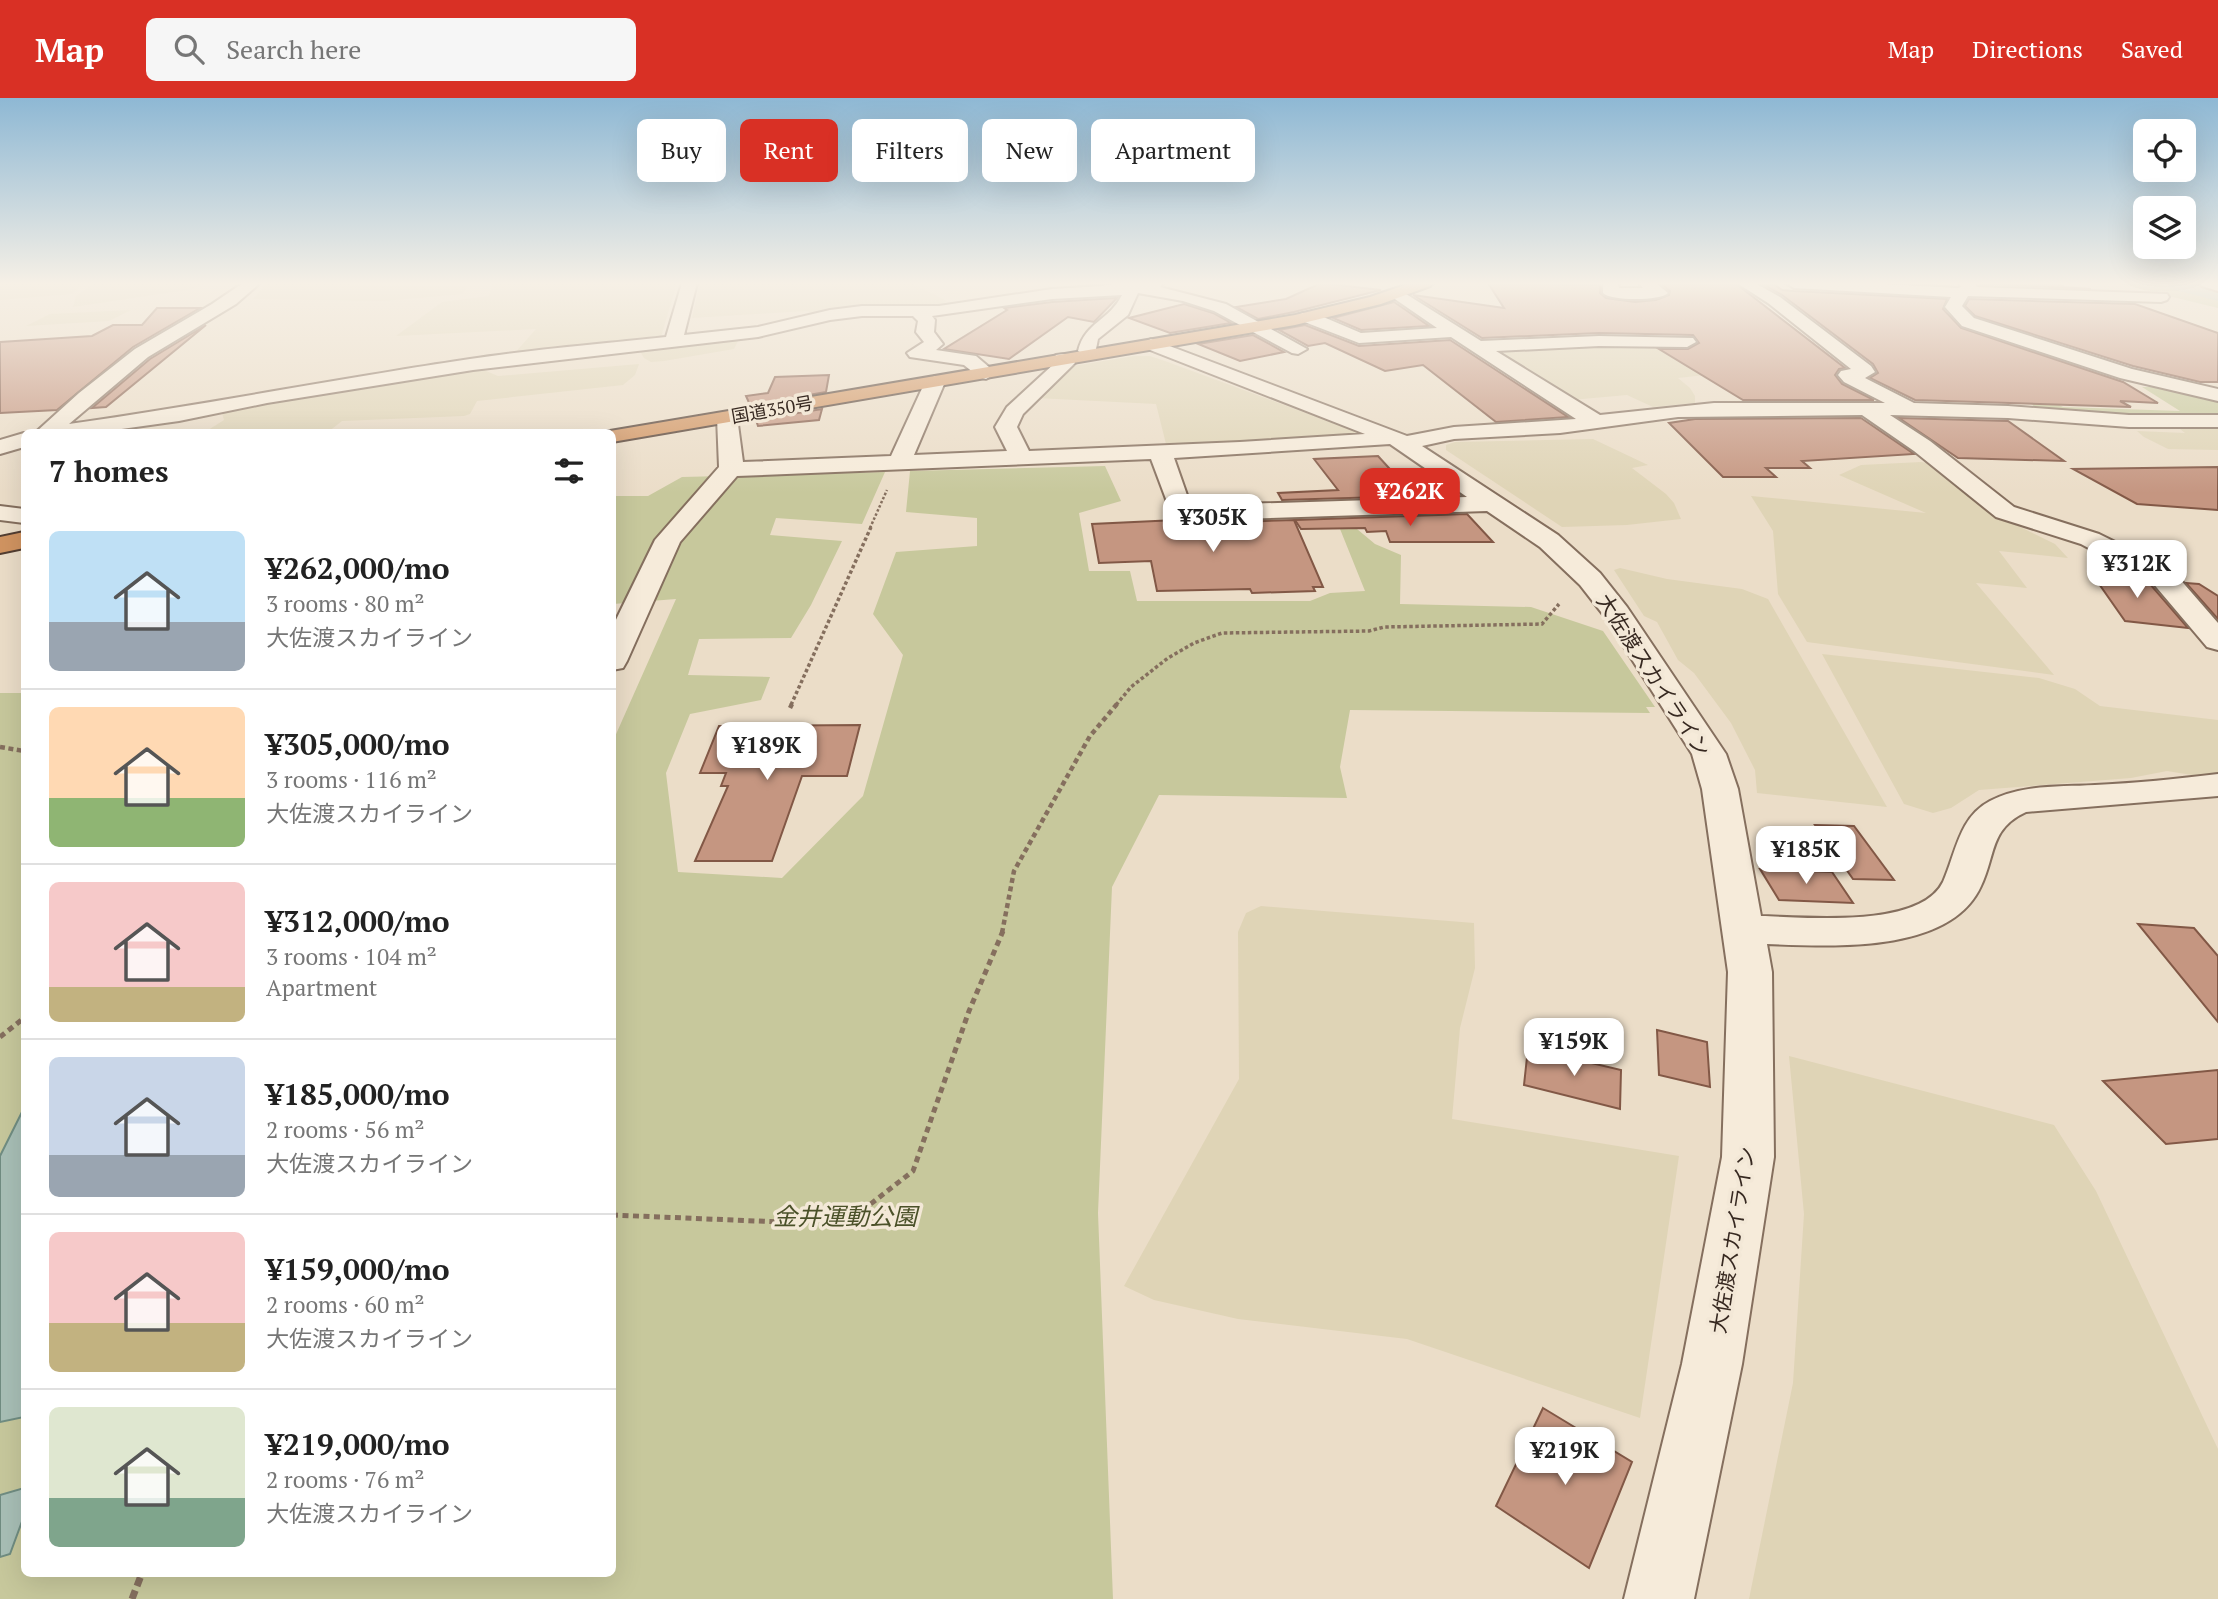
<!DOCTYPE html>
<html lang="en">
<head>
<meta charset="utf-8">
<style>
  :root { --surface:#fff; --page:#f6f6f6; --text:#222; --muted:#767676; --line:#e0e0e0; --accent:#d93025 }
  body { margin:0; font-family:"PT Serif","Noto Sans JP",serif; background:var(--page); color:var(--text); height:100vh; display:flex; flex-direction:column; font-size:26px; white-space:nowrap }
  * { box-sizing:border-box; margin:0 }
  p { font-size:23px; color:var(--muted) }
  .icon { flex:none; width:38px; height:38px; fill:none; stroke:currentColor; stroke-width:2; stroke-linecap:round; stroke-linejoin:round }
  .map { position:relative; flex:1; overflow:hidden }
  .panel { position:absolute; left:21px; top:331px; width:595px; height:1148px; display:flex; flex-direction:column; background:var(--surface); border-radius:10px; box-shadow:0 7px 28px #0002 }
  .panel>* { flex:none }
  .guide { position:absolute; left:637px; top:21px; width:665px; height:63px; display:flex; gap:14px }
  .controls { position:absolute; left:2133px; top:21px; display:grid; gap:14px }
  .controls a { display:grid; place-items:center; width:63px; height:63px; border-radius:10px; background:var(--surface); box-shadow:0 7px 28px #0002; font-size:35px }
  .price { position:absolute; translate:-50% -60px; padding:0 16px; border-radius:14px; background:#fff; color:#222; font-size:23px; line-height:46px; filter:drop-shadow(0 2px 4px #0008) }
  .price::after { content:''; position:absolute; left:50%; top:42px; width:21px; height:16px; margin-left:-10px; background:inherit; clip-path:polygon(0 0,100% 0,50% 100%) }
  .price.current { background:var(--accent); color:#fff }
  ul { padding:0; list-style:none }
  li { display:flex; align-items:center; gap:21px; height:175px; padding:0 28px }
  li+li { border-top:2px solid var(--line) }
  li span { display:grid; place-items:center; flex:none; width:196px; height:140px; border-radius:10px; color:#555 }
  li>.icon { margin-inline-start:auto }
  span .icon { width:84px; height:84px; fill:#fffc; stroke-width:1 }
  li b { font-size:30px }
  h2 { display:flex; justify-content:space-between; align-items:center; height:84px; padding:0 28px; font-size:30px }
  .chip { padding:0 24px; border-radius:10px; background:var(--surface); box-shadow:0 7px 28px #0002; font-size:24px; line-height:63px }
  .chip.current { background:var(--accent); color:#fff }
  header { display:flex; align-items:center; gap:42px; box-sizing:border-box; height:98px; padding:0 35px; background:var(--accent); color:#fff }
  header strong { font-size:33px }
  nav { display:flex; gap:38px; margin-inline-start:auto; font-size:24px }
  .search { width:490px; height:63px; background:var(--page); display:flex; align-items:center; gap:18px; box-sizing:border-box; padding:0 24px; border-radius:10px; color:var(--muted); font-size:26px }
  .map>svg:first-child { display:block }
  .farmland { fill:#dfd4b6 }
  .green { fill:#c7c89c }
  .water { fill:#a8bfb6; stroke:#708d82; stroke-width:2 }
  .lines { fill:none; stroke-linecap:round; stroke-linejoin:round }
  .river { fill:#a8bfb6; fill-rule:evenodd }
  .building { fill:#c59681; stroke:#825846; stroke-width:2 }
  .minor-casing { stroke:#856f5e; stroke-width:4 }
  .highway-casing { stroke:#533e32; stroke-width:4 }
  .path-far4 { stroke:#856f5e; stroke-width:2.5; stroke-dasharray:2.5 2; stroke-linecap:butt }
  .path-far3 { stroke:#856f5e; stroke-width:3.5; stroke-dasharray:3.5 2.5; stroke-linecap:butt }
  .path-far2 { stroke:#856f5e; stroke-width:4.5; stroke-dasharray:5 3.5; stroke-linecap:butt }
  .path-far1 { stroke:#856f5e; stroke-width:5; stroke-dasharray:6 4.5; stroke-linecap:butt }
  .path { stroke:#856f5e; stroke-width:7; stroke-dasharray:9 5; stroke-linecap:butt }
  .minor { fill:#f6ebda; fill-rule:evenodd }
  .highway { fill:#d19461; fill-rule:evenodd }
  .labels { text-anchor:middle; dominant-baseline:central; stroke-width:7; stroke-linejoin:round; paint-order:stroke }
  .far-street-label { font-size:18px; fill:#372921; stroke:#f3e8d7 }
  .street-label { font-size:21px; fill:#372921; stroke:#f3e8d7 }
  .near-park-label { font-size:24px; font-style:italic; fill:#4b5129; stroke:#f3e8d7 }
</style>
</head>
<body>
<header>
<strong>Map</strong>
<div class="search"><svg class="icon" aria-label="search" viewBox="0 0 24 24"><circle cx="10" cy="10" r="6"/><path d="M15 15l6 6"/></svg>Search here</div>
<nav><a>Map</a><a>Directions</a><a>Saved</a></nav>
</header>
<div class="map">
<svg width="2218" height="1501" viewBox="0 0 2218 1501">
  <rect width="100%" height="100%" fill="#ebddc8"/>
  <!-- farmland -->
  <g class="farmland">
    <path d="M0,185h85l-13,11 -72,6z"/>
    <path d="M94,185h113l-14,6 -120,18 3,-11z"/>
    <path d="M267,185h77l9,2 114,1 -4,8 -79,7 -131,-2z"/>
    <path d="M493,185h184l-16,54 -148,18 23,-26 -140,7 46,-34 47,-6z"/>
    <path d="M700,185h211l36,18 -7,5 -123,8 -11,-3 -114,7z"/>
    <path d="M131,212l-22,11 -83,5 24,-12z"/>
    <path d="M740,239l-6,12 -70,12 -13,1 -7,-4 -6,-10z"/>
    <path d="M1655,246l50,31 -27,3 12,10 5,8v7l-42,4 -26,-12 -56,5 -81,-51z"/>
    <path d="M1134,258h16l15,5 195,72 -140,11h-54l-10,-40 -120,-6 37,-32z"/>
    <path d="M639,266l-4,11 -12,10 -146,16 -7,13 -6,2 -122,5 -14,11h-123l19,-12 -2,-7 3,-3 254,-42 19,8z"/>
    <path d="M2175,327h43v25l-50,-1 -24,-12 -7,-6 48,2z"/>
    <path d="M1593,341l55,26 -16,3 34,26 8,9 7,16 -54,6 -65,2 -116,-77v-5l9,-3z"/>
    <path d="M1921,364l17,3 62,52 55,27 13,14 -69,-7 28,37 -51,-5 78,92 -247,-33 -29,-48 -5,-63 -22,-35 175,17 -87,-38 22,-10z"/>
    <path d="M1620,470l47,11 75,10 26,10 119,208 -130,-14 -2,-23 -24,-47 -37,-50 -16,-13 -21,-38 -13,-6 -30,-46z"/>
    <path d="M1822,556l217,24 36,11 25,17 118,14v54l-20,2 -31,-5 -36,7 -152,12 -28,18 -18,5 -29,-9z"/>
    <path d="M1261,808l213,17 1,45 -15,60 -8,91 227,37 -39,262 -233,-79 -169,-20 -84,-19 -30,-14 115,-207 -1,-147 8,-19z"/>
    <path d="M1789,958l265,69 42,66 122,258v150h-469l44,-216 11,-169z"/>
  </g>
  <!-- green -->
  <g class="green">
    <path d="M2105,185h49l64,15v10l-99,-24z"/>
    <path d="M2142,289h14l62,12v19l-122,-2 -57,-6 -17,-13 26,2 15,8 117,4z"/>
    <path d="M1105,368l16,35 -42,12 10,58h41l7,30h173l20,-8 35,-2 -27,-67h13l24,20 26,11 -1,49 131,3 72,24 52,76h-9l4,6 -300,-3 -10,57 7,31 -188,-3 -47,92 -14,326 15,386h-1113v-906h24v880h588l1,-832 63,-142 -63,5v-108h35l34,-19 203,-5 -23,52 -86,-6 -6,17 72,6 -31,64 -20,33 -92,1 -11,36 82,2 -9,23 -71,14 -24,59 12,99 104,6 81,-82 40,-141 -30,-41 23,-62 81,-6v-28l-71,-6 4,-41z"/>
  </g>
  <!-- water -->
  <g class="water">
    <path d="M24,1010v309l-24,5v-266z"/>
    <path d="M24,1390v28l-14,38 -10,3v-62z"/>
  </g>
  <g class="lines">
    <!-- river -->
    <path class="river" d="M2167,185h51v18l-47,-12z"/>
  </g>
  <!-- building -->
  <g class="building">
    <path d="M1321,185l60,7 -87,22 -36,7 -22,-12 50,-8z"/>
    <path d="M1488,185l112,2v8l6,5 29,4 21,-2 13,-5 1,-4 -10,-8h75l110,85 -6,1 -4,6 7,9 32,16h-131l-84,-51h29l11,-6 -6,-8 -94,-2 -117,5 -69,-43 91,13z"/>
    <path d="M1977,185l81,1 6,3 27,2z"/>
    <path d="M1763,186l12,1 7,5 12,1 153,8 -4,10 18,19 162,54 35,21 -38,-2 11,6 -216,-7 -45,-22 8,-5 -5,-9 -91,-69z"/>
    <path d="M1117,200l-23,24 -26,-5 -59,42 -65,-10 63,-39 -3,-2 48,-6z"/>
    <path d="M1969,201l166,5 83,29v49h-18l-67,-16 -158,-50 -10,-10z"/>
    <path d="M1394,204l35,24 -68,4 -28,-12z"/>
    <path d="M1184,206l29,9 18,10 -61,10 -41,-15z"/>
    <path d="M157,210h43l-67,39 -76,63 -57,3v-71l92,-6 21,-11h29z"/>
    <path d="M206,227l-100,82 -14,1 58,-49z"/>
    <path d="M1305,227l54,21 91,-6 118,77 -72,5 -73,-57 -38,6 -60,-28 -17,3 -29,-16z"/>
    <path d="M1253,237l31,17 -44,9 -42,-17z"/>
    <path d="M829,277l-3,17 -76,13 -4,-9 22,-3 7,-16z"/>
    <path d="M822,311l-3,11 -61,6 -2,-6z"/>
    <path d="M1861,320l53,36 -112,7 8,7h-44l10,9h-53l-54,-54 26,-4z"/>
    <path d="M1899,320l109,3 56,40 -106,-3z"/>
    <path d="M1378,358l20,22h9l7,7 24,-1 11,11 -167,5 -4,-7 60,-3 -24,-31z"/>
    <path d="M2218,369v43l-81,-6 -64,-35z"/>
    <path d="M1467,416l26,28h-103l-4,-11 -19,1 -2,-4 -64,1 -6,-9z"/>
    <path d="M1198,421l10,4 86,-3 29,67h-10l2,4 -63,2 -2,-4 -93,2 -6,-30 -52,2 -7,-39z"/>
    <path d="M2090,473l47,6 13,7 38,44 -63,-7z"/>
    <path d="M2186,485l13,1 19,12v23z"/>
    <path d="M860,627l-13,51h-45l-30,85h-77l33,-75h-7l5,-13h-26l19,-47z"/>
    <path d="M1815,727l39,1 40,54 -41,-1z"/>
    <path d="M1760,771l72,3 21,31 -74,-3z"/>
    <path d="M2138,826l56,4 24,28v66z"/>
    <path d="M1657,932l50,12 3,45 -51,-12z"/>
    <path d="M1528,950l93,22 -1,39 -96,-24z"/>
    <path d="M2218,972v69l-52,5 -63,-63z"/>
    <path d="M1543,1310l89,54 -43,106 -93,-62z"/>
  </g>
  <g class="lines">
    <defs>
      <g id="minor">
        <path d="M243,185h17l-24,21 -88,53 -79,67c134,-19 267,-45 401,-65 65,-10 131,-15 196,-22l16,-54h15l-13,52 74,-8 72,-17 32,-4h77l113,-17 50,-3c9,-4 49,-3 62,-3l-4,4 66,17 81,45 -9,5 -6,-1 -78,-42 -31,-10 -45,-8 -10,22 -30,24 -2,10 5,5 -9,5 -14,-8c7,-29 31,-30 44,-56l-70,4 -120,17 3,4 -1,12 9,12 -7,6 40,6 20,17 -10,6 -7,-2 -15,-12 -54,-8 -3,-4 17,-11 -8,-10 2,-11 -5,-5h-51l-32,4 -72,17 -285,33 -206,33 -88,18 -79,11h-64l43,-39 56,-44 77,-45z"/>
        <path d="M1603,185h15l1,5h24l-4,-5h17l12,10c-8,8 -57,8 -65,0z"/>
        <path d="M1737,185h18l25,14 91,69 4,6 -10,6 49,25 94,3 121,9h89v12h-89l-121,-9 -118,-3 40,26 84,66 85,27 73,36 46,53v27l-11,-3 -55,-65 -71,-38 -85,-27 -82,-66 -52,-36 -184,2 -118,16 -106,6 -32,7 136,89 42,38 27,34 99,147 12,35 23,127c44,1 159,13 182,-34 13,-29 16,-65 47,-81 32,-17 71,-14 105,-16 41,-2 82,-6 123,-11v22l-192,16c-37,17 -30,43 -45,74 -31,69 -152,60 -214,58l5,28 2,185 -32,207 -48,235h-70l58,-235 40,-207 6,-185 -26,-183 -10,-35 -87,-137 -25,-32 -40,-38 -53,-36 -279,9 -39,-13 -18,-48 -414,17 -57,66 -53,119 -4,7 -11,2v-42l43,-88 64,-73 -2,-50 3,-4h14l3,4 6,45 148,-6 34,-74 10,-6 10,6 -31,73 93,-4 -12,-24 12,-20 49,-45 -2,-3 2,-4c10,-2 14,0 19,8l-52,51 -6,13 12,24 211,-9 125,-8 -220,-86 -3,-4 9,-5 256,97 47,-9 122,-8 -125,-82 -92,6 -57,-22 -2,-4 2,-4h12l47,20 76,-5 -45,-31 -2,-3 2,-3 6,-2 83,52 118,-5 94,2 3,4 -9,5 -88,-1 -103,5 104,64 114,-12h171l-41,-21 -6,-7 3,-4 10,-2 -83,-66zM1390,346l77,53 -256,8 -23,-7 -14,-40z"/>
        <path d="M1786,185h80l92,5 3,-1 -2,-4h15l3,4 190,7 2,3 -2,3 -6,2 -193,-6 -6,10 12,12 158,51 86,20v12l-98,-23 -158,-52 -17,-19 6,-10 -157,-9z"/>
        <path d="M2199,185h19v8l-16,-5z"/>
        <path d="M24,335v14l-24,7v-14z"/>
        <path d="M0,408l24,3v14l-24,-3z"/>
      </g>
      <g id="highway">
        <path d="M1411,185h22l-3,3 -49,18 -86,21 -683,117v-10h-8l691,-117 75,-18z"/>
        <path d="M24,434v16l-24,5v-16z"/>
      </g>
    </defs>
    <!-- minor casing -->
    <use href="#minor" class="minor-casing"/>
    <!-- highway casing -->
    <use href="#highway" class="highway-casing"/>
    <!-- path-far4 -->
    <path class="path-far4" d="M870,430l17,-38"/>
    <!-- path-far3 -->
    <g class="path-far3">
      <path d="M791,607l80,-178"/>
      <path d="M1116,607l15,-18 37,-29 26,-15 28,-10 147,-2 15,-4 158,-3 17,-20"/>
    </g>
    <!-- path-far2 -->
    <g class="path-far2">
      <path d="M790,610l2,-4"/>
      <path d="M0,649l24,4"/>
      <path d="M1002,835l12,-62 76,-135 27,-32"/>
    </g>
    <!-- path-far1 -->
    <g class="path-far1">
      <path d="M0,939l24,-19"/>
      <path d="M612,1117l168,7 79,-9 54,-42 56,-160 34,-80"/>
    </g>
    <!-- path -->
    <path class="path" d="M132,1501l10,-26"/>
    <!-- minor -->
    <use href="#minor" class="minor"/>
    <!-- highway -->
    <use href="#highway" class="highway"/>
  </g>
  <!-- sky -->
  <linearGradient id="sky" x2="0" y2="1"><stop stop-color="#8eb8d4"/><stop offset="0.47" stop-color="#f6f0e6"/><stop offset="1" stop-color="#f6f0e6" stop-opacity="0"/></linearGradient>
  <rect width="2218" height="395" fill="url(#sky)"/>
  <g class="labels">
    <!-- far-street labels -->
    <g class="far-street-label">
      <text transform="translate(772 311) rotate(-10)">国道350号</text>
    </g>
    <!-- street labels -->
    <g class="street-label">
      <text transform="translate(1654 577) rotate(57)">大佐渡スカイライン</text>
      <text transform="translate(1732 1142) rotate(-81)">大佐渡スカイライン</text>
    </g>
    <!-- near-park labels -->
    <g class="near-park-label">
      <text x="845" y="1118">金井運動公園</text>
    </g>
  </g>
</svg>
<div class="controls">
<a><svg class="icon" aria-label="locate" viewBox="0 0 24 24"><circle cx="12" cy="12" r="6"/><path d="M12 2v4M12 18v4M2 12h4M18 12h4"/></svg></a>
<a><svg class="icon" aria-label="layers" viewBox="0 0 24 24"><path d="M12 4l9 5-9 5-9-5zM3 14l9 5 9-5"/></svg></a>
</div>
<b class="price current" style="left:1410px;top:430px">¥262K</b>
<b class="price" style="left:1213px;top:456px">¥305K</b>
<b class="price" style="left:2137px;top:502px">¥312K</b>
<b class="price" style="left:767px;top:684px">¥189K</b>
<b class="price" style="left:1806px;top:788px">¥185K</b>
<b class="price" style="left:1574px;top:980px">¥159K</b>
<b class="price" style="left:1565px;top:1389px">¥219K</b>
<div class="guide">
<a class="chip">Buy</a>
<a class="chip current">Rent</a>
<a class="chip">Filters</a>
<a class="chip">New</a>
<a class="chip">Apartment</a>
</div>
<section class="panel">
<h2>7 homes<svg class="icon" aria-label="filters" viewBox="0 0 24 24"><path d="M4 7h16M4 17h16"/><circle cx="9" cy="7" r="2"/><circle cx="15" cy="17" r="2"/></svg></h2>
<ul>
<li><span style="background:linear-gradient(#bfe0f5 65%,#9aa5b1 0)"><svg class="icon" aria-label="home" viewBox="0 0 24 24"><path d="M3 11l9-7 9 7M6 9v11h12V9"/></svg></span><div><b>¥262,000/mo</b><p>3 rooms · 80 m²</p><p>大佐渡スカイライン</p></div></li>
<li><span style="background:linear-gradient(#ffd9b3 65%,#8fb573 0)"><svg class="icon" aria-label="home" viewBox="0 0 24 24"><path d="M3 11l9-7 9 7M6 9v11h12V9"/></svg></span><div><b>¥305,000/mo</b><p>3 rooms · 116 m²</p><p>大佐渡スカイライン</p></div></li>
<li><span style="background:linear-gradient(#f6c9c9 75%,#c2b280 0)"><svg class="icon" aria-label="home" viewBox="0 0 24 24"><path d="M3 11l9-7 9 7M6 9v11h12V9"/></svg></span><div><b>¥312,000/mo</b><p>3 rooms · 104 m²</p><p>Apartment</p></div></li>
<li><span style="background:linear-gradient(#c9d6e8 70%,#9aa5b1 0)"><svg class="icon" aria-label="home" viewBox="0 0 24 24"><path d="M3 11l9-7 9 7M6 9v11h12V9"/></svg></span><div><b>¥185,000/mo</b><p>2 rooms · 56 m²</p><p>大佐渡スカイライン</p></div></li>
<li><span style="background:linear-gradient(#f6c9c9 65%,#c2b280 0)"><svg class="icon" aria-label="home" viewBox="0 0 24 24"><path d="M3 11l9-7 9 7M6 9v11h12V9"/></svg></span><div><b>¥159,000/mo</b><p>2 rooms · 60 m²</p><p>大佐渡スカイライン</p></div></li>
<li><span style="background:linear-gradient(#dfe7d0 65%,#7fa58c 0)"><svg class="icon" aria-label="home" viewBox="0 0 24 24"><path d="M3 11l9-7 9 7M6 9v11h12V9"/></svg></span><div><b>¥219,000/mo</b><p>2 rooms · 76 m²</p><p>大佐渡スカイライン</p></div></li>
</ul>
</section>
</div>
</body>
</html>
